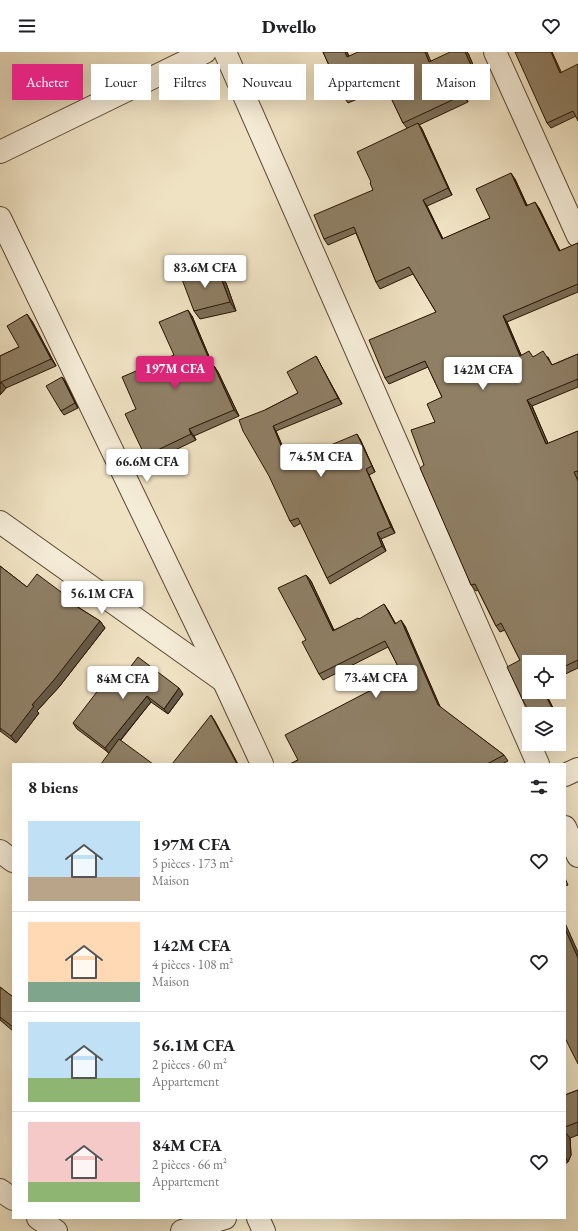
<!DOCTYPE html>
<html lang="fr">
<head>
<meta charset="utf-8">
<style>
  :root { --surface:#fff; --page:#f6f6f6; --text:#202124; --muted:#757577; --line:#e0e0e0; --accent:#db2777 }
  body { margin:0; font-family:"EB Garamond",serif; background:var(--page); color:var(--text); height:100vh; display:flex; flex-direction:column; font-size:15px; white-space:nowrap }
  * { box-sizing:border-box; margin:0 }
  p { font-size:13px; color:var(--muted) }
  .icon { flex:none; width:22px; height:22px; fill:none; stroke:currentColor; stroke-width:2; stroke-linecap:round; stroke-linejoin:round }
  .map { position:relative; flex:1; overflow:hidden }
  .side { position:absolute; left:12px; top:711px; width:554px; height:456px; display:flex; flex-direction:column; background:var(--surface); border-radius:0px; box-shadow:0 4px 16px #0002 }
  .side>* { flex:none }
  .top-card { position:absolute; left:12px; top:12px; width:554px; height:36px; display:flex; gap:8px }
  .controls { position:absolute; left:522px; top:603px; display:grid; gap:8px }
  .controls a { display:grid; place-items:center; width:44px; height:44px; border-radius:0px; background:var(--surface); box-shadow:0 4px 16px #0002; font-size:20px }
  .price { position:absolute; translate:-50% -34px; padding:0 9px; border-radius:4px; background:#fff; color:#222; font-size:13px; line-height:26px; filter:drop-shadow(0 1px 2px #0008) }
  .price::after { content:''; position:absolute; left:50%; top:24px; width:12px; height:9px; margin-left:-6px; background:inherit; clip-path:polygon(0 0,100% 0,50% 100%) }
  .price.on { background:var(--accent); color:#fff }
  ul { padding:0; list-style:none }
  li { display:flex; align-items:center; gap:12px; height:100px; padding:0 16px }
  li+li { border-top:1px solid var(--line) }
  li span { display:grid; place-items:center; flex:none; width:112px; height:80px; border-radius:0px; color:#555 }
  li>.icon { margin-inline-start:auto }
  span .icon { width:48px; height:48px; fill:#fffc; stroke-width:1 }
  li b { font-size:17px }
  h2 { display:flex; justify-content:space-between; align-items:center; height:48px; padding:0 16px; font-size:17px }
  .pill { padding:0 14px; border-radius:0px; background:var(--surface); box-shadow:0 4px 16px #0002; font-size:14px; line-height:36px }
  .pill.on { background:var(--accent); color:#fff }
  header { display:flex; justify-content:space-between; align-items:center; height:52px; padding:0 16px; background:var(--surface); font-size:18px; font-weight:800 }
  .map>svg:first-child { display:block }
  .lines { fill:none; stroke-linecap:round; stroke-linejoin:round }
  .street-casing { stroke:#5a4831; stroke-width:24 }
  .street { stroke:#f5ecd8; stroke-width:22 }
  .wall { fill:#7b6d57; stroke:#281400 }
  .shaded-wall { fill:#645947; stroke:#281400 }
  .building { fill:#8f7f65; stroke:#281400 }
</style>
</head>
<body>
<header><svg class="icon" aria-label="menu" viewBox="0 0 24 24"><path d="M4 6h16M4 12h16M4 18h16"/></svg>Dwello<svg class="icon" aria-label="heart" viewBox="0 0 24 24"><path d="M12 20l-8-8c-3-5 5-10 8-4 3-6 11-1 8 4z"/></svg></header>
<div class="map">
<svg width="578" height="1179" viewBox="0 0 578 1179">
  <rect width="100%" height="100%" fill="#efe2c3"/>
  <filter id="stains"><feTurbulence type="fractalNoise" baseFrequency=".005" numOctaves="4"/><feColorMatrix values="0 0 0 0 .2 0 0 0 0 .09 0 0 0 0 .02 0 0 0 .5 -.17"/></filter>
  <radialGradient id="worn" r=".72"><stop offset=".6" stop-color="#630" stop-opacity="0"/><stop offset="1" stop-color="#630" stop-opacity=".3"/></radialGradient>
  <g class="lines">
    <defs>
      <g id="street">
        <path d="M225,0l313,712"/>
        <path d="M495,0l83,184"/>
        <path d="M0,100l205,-100"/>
        <path d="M0,166l224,464 38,82"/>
        <path d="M0,470l222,158"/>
        <path d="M565,723l13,-6"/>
        <path d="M565,775l13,29"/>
        <path d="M0,799l13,10"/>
        <path d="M0,1138l13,9"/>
        <path d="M38,1166l18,13"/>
        <path d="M258,1166l6,13"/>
        <path d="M182,1179l43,-13"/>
      </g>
    </defs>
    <!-- street casing -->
    <use href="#street" class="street-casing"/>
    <!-- street -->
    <use href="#street" class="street"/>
  </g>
  <!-- wall -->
  <g class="wall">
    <path d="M323,0h24l2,4 82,5 37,-8 12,28 -18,9 6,12 -49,23 3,4 30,66 -25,11 16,33 47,-21 25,-39 12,26 12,3 21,43 18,-8v49l-71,30 14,33 12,2h15l4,8 26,-11v33l-46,19 16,38 30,-13v237l-19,9v-15h-30v30h16l11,22h-26l-10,-54 -15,-30 -5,2 -4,-6 -18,-36 -2,1 -5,-6 -47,-120 11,-43 7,-25 -14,-30 -39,17 -4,-6 51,-66 -23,-38 -33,15 -4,-7 -20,-49 -28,12 -4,-6 49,-49 -2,-8 36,-54 -4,-5 -17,-36 -38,16 -5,-7z"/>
    <path d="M552,0l24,64 -25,12 -4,-5z"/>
    <path d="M216,222l10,9 10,28 -36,8 -6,-8z"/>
    <path d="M192,264l21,50h1l4,6 21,44 -45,20 2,4 -46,22 -5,-6 29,-101z"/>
    <path d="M32,269l24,45 -50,22 -6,7v-39l19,-9z"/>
    <path d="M316,304l3,6 23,42 -66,27 13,31 71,-23 15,33 -6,3 26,58 -14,6 5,12 -56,33 -3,-6 -26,-55 -7,4 -4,-6 -25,-111 33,-17z"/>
    <path d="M62,325l3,4 13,27 -14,7 -3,-4z"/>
    <path d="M0,514l27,21 38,8 5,7 30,19 5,7 -46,59 -22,24 2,2 -23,30 -16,-12z"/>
    <path d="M306,523l5,6 23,49 25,-11 29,-9 7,13 10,3 35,81 64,48 4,6 -6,3h-212l8,-4 104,-86 -14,-27 -65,33 -4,-6 -13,-34z"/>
    <path d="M125,622l58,20 -15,20 -17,-12 -30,38 -12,13 -32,-24 -4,-6z"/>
    <path d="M559,669l5,10 -5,2z"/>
    <path d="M565,826l3,7 -3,1z"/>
    <path d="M0,935l13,10v34l-13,-11z"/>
    <path d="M578,1038v45l-8,3 1,17 -3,7 -3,2v-69z"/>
  </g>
  <!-- shaded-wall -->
  <g class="shaded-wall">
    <path d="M345,0h2l5,12 -5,-7z"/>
    <path d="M425,0h2l7,17 -5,-7z"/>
    <path d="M465,0h2l1,1 12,28 -5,-7z"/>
    <path d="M551,0h1l12,26 -4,-5z"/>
    <path d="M457,31l5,7 6,12 -5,-7z"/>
    <path d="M418,71l4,6 30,66 -4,-7z"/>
    <path d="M511,121l4,6 15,33 -4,-6z"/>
    <path d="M423,148l4,6 19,39 -4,-6z"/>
    <path d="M535,150l4,6 24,49 -4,-6z"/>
    <path d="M211,215l6,8 -5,-1z"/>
    <path d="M220,223l6,8 10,28 -6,-9z"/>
    <path d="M188,258l4,6 24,57 -4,-7z"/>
    <path d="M27,262l5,7 24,45 -5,-7z"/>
    <path d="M503,264l4,6 17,40 -4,-6z"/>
    <path d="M316,304l3,6 23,42 -4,-6z"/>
    <path d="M214,314l4,6 21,44 -5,-6z"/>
    <path d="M62,325l3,4 13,27 -3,-5z"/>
    <path d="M1,330l5,6 -6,7v-11z"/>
    <path d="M527,348l5,6 19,44 -5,-6z"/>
    <path d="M273,374l3,5 16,37 -4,-5z"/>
    <path d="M189,377l5,7 2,4 -5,-6z"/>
    <path d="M357,382l3,5 15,33 -3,-6z"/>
    <path d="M366,417l3,6 26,58 -4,-6z"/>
    <path d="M377,481l4,6 5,12 -4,-5z"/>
    <path d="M306,523l5,6 26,56 -4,-6z"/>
    <path d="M65,543l5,7 -7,-4z"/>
    <path d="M384,552l4,6 11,20 -4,-6z"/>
    <path d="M401,568l4,6 37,85 -4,-6z"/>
    <path d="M100,569l5,7 -46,59 -22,24 2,2 -23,30 -5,-7 21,-31z"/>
    <path d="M179,636l4,6 -15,20 -4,-5z"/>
    <path d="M544,640h1l11,22h-1z"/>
    <path d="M147,644l4,6 -42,52 -4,-6z"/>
    <path d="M211,663l4,6 23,43h-1z"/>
    <path d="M559,669l5,10 -5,-8z"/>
    <path d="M565,871l13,29v6l-13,-29z"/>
    <path d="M565,1080l5,6 1,17 -3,7 -3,-5z"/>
  </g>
  <!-- building -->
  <g class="building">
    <path d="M323,0h22l2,5 11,-5h67l4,10 21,-10h15l10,22 -18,9 6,12 -60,28 -21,-44 -39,17z"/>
    <path d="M515,0h36l9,21 18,-9v57l-5,-10 -26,12z"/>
    <path d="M418,71l30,65 -25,12 19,39 48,-21 -14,-29 35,-16 15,33 9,-4 24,49 19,-8v41l-75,32 17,40 9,-5 4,6 10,-6 9,14 26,-11v25l-51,21 19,44 32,-13v40l-4,1 4,9v179l-19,9v-7h-30v30h15l11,22h-25l-12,-24 -11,-23 13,-7 -19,-37 -5,3 -21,-42 -4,1 -51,-117 4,-3 -13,-35 24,-8 -8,-18 15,-7 -17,-36 -40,17 -16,-38 67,-28 -27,-45 -33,15 -22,-55 -30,12 -10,-24 59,-25 -3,-7 1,-1 -14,-30z"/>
    <path d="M211,215l1,7 8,1 10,27 -36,9 -14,-37z"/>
    <path d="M188,258l24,56h2l20,44 -45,19 2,5 -46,22 -20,-42 11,-5 -14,-32 52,-22 -15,-33z"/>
    <path d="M27,262l24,45 -50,23 -1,2v-28l19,-9 -12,-21z"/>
    <path d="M316,304l22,42 -65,28 15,37 69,-29 15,32 -6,3 25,58 -14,6 5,13 -55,32 -29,-60 -8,3 -21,-45 -26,-45 -4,-11 26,-10 33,-17 -11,-21z"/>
    <path d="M62,325l13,26 -14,8 -15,-25z"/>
    <path d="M0,514l27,21 10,-13 28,21 -2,3 37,23 -46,59 -22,25 2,1 -23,30 -11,-8z"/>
    <path d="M306,523l27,56 25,-13 1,1 25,-15 11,20 6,-4 37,85 66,50 -17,9h-197l8,-4 -13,-25 117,-61 -17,-33 -66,33 -17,-32 4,-2 -28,-52z"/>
    <path d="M138,605l41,31 -15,21 -17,-13 -42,52 -32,-25 43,-56 9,7z"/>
    <path d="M211,663l26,49h-65z"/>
    <path d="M119,687l34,25h-52z"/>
    <path d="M565,877l13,29v106l-13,-26z"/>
    <path d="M0,935l13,10v30l-13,-10z"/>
    <path d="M578,1038v32l-13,5v-32z"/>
  </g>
  <rect width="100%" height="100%" filter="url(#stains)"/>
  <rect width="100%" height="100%" fill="url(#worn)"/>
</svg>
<div class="controls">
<a><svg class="icon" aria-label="locate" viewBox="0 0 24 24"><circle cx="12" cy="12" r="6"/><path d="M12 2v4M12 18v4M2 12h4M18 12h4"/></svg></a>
<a><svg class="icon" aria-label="layers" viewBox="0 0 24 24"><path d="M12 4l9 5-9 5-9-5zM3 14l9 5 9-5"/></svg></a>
</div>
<b class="price" style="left:205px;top:237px">83.6M CFA</b>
<b class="price on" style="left:175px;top:338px">197M CFA</b>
<b class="price" style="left:483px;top:339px">142M CFA</b>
<b class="price" style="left:321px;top:426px">74.5M CFA</b>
<b class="price" style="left:147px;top:431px">66.6M CFA</b>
<b class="price" style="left:102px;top:563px">56.1M CFA</b>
<b class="price" style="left:376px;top:647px">73.4M CFA</b>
<b class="price" style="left:123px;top:648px">84M CFA</b>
<div class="top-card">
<a class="pill on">Acheter</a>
<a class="pill">Louer</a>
<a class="pill">Filtres</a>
<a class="pill">Nouveau</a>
<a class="pill">Appartement</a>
<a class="pill">Maison</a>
</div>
<section class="side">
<h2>8 biens<svg class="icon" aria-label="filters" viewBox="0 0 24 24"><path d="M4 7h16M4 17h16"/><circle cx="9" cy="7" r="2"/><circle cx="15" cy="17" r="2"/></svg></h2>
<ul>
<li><span style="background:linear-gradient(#bfe0f5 70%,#b9a48a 0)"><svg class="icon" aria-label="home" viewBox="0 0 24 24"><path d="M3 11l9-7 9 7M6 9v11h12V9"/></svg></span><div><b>197M CFA</b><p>5 pièces · 173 m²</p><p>Maison</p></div><svg class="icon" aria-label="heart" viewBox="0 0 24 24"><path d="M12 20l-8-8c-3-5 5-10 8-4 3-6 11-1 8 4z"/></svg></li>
<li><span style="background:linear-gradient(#ffd9b3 75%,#7fa58c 0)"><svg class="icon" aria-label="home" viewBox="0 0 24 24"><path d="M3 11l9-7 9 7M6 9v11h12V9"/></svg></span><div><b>142M CFA</b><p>4 pièces · 108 m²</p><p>Maison</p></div><svg class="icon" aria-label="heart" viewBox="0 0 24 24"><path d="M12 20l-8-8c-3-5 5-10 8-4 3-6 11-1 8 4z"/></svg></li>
<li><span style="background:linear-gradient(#bfe0f5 70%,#8fb573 0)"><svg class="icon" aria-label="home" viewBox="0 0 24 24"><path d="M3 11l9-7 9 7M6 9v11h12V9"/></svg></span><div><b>56.1M CFA</b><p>2 pièces · 60 m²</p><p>Appartement</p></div><svg class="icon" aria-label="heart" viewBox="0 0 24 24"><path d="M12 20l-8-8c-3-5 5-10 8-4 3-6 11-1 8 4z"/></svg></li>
<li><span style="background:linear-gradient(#f6c9c9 75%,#8fb573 0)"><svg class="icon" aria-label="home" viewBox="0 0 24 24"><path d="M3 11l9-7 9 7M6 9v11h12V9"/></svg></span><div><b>84M CFA</b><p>2 pièces · 66 m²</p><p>Appartement</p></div><svg class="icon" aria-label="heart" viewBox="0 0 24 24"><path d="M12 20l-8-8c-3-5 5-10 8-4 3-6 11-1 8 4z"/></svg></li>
</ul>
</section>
</div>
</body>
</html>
